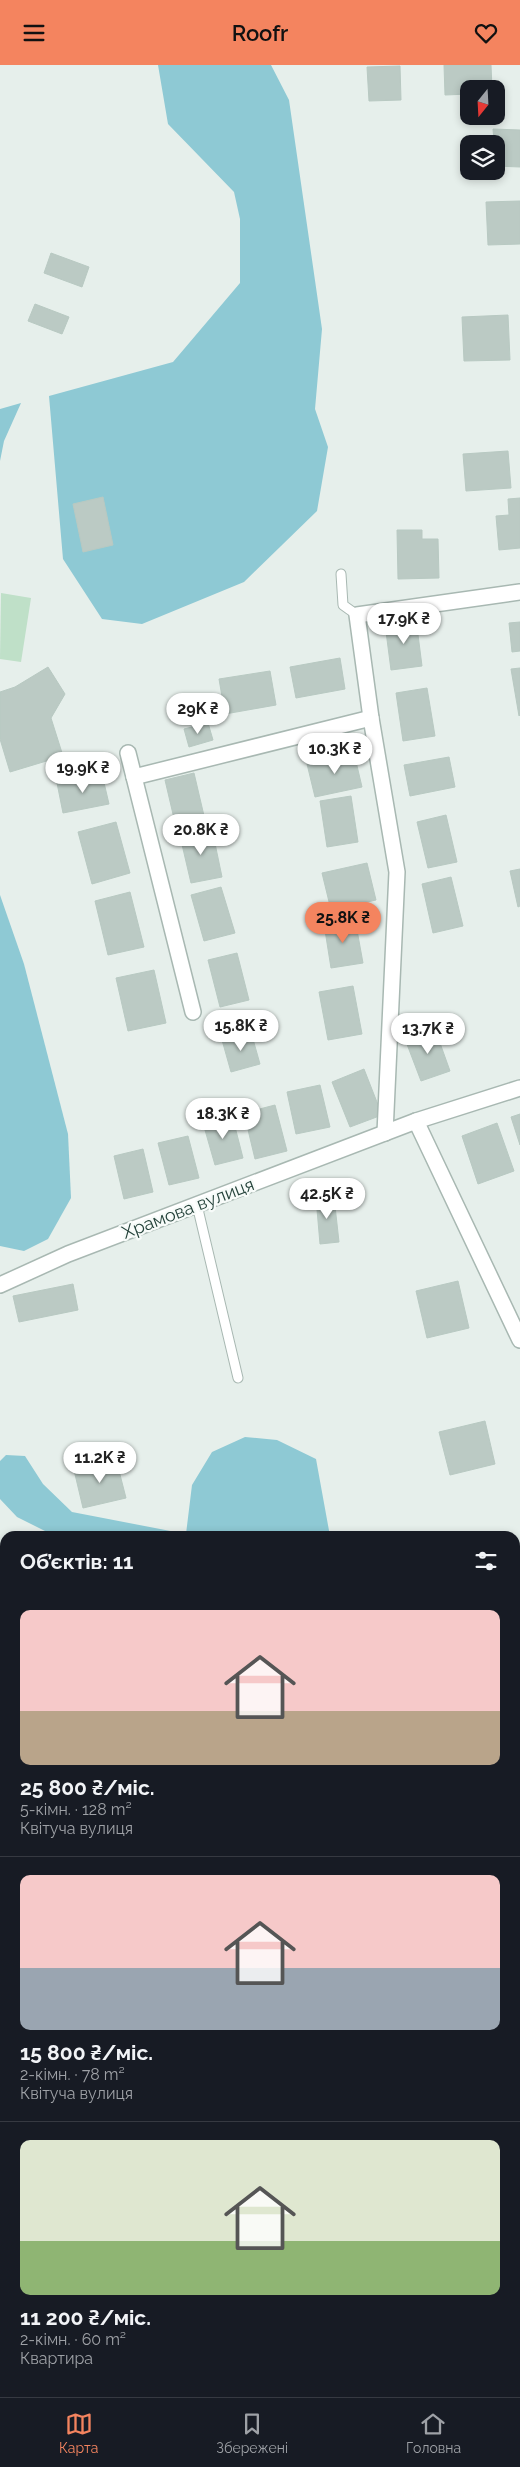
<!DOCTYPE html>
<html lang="uk">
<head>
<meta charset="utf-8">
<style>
  :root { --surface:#171b24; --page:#242831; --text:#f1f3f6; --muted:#9ea1a6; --line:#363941; --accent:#f4845f }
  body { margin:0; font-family:Raleway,sans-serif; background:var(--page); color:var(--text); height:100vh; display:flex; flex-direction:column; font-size:19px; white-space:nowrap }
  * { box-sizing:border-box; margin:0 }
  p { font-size:16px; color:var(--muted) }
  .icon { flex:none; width:28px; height:28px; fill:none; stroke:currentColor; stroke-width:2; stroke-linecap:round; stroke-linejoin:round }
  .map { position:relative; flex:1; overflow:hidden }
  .side { position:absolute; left:0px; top:1466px; width:520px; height:866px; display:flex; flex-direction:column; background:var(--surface); border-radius:15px 15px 0 0; box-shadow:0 2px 8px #0003 }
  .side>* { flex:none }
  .needle { width:32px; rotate:198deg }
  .fabs { position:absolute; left:460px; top:15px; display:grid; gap:10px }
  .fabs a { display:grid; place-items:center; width:45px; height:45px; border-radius:10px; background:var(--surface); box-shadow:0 2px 8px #0003; font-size:25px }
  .price { position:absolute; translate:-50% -42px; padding:0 11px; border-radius:18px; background:#fff; color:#222; font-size:16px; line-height:32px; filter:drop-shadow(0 1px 2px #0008) }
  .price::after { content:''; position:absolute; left:50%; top:30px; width:15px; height:11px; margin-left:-8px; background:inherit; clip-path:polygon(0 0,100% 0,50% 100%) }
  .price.active { background:var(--accent); color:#111 }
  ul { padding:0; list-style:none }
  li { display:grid; align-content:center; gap:10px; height:265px; padding:0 20px }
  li+li { border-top:1px solid var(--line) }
  li span { display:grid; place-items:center; height:155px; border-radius:10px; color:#555 }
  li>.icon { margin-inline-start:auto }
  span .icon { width:90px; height:90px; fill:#fffc; stroke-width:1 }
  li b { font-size:21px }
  h2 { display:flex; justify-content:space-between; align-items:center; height:60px; padding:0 20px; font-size:21px }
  header { display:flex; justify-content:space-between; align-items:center; height:65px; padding:0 20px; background:var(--accent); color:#111; font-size:22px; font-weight:600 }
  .tabs { display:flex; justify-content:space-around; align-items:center; height:70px; border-top:1px solid var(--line); background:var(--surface); font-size:14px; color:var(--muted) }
  .tabs a { display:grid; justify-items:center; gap:2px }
  .tabs .active { color:var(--accent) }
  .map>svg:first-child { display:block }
  .green { fill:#bfe0c8 }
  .water { fill:#8ec9d4 }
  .building { fill:#bbcac4; stroke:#b8c9c2 }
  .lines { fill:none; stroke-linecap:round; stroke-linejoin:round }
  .lane-casing { stroke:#a8b8b2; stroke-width:11 }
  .street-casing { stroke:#a8b8b2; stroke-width:18 }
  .secondary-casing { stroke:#a4bbb3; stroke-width:18 }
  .lane { stroke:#fff; stroke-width:9 }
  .street { stroke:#fff; stroke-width:15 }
  .secondary { stroke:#fff; stroke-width:15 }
  .labels { text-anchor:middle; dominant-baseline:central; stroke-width:4.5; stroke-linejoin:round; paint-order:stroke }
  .street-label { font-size:18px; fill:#24423a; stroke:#f7fbf9 }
</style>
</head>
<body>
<header><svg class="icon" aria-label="menu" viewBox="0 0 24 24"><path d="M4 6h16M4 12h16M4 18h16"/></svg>Roofr<svg class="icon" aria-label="heart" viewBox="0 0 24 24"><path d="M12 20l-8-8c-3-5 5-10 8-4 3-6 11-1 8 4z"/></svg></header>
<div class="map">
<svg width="520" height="2332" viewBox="0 0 520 2332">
  <rect width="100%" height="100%" fill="#e6efeb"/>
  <!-- green -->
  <path class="green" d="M1,528l30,5 -10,64 -21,-3z"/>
  <!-- water -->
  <g class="water">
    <path d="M158,0h113l18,35 33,229 -7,80 13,38 -11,64 -73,71 -102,42 -40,-5 -39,-60 -14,-163 124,-34 67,-79v-64l-6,-27 -66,-68z"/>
    <path d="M21,338l-17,38 -4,20v-52z"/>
    <path d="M0,830l24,69 44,170 3,64 -23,41 -24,12 -24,-5z"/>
    <path d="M245,1372l32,3 39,19 14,77h-248l-35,-4 -30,-15 -17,-18v-38l6,-6 19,1 18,28 29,28 114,22 6,-49 20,-33z"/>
    <path d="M5,1770v158h-5v-156z"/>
    <path d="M520,2141v191h-212l8,-4h199v-183z"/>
  </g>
  <!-- building -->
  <g class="building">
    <path d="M444,0h47l1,24h-23v5l-24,1z"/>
    <path d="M400,1l1,34 -32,1 -2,-34z"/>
    <path d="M493,64l27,1v37l-24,-1z"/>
    <path d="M520,136v43l-32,1 -2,-43z"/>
    <path d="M51,188l38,14 -7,20 -38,-14z"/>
    <path d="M35,239l34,13 -7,17 -34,-13z"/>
    <path d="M508,250l2,45 -46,1 -2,-44z"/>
    <path d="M508,386l3,37 -45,3 -3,-37z"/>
    <path d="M103,432l10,48 -30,7 -10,-48z"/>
    <path d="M520,433v50l-21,2 -3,-34 13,-1 -1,-16z"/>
    <path d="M397,465h25v9h16l1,39 -41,1z"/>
    <path d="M416,554l6,47 -31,4 -6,-46z"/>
    <path d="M520,557v29l-8,1 -3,-29z"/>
    <path d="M340,593l5,31 -49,9 -6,-31z"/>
    <path d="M48,602l17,27 -14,24 12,38 -53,16 -10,-33v-47l15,-5z"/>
    <path d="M520,603v47l-1,1 -8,-47z"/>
    <path d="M270,606l6,34 -51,9 -6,-35z"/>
    <path d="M427,623l8,48 -32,5 -7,-48z"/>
    <path d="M208,658l5,17 -24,7 -5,-18z"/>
    <path d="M354,688l8,34 -47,10 -8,-33z"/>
    <path d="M449,692l6,30 -45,9 -6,-31z"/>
    <path d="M194,708l11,47 -29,7 -11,-47z"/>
    <path d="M102,709l7,30 -46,9 -6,-30z"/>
    <path d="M351,731l7,46 -31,5 -7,-46z"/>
    <path d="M446,750l11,47 -29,6 -11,-46z"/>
    <path d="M116,757l14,51 -38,11 -14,-52z"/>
    <path d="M212,764l10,48 -31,6 -11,-47z"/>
    <path d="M367,798l9,37 -45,10 -9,-37z"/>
    <path d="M520,804v37l-2,1 -8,-36z"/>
    <path d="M451,812l12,49 -30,7 -11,-49z"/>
    <path d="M221,822l14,46 -31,8 -13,-46z"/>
    <path d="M130,827l14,55 -36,8 -13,-54z"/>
    <path d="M355,854l8,44 -32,5 -7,-44z"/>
    <path d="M237,888l12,47 -29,7 -12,-47z"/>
    <path d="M154,905l12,53 -38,8 -12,-53z"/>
    <path d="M353,921l9,48 -34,6 -9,-48z"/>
    <path d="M435,964l15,42 -29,10 -16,-42z"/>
    <path d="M251,967l9,32 -29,8 -9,-32z"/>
    <path d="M364,1004l18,46 -32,12 -18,-45z"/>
    <path d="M320,1020l10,42 -34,7 -9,-42z"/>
    <path d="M275,1040l12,46 -32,8 -11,-46z"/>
    <path d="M520,1049v31l-9,-28z"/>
    <path d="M232,1050l11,43 -28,7 -12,-42z"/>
    <path d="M497,1058l17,48 -36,13 -16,-48z"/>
    <path d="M188,1071l11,42 -30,7 -11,-42z"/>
    <path d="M143,1084l10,43 -29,7 -10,-43z"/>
    <path d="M334,1132l5,45 -19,2 -4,-46z"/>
    <path d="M458,1216l11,47 -42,10 -11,-47z"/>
    <path d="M73,1219l5,26 -59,12 -6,-26z"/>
    <path d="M485,1356l10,43 -45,11 -11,-43z"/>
    <path d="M116,1394l10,39 -43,10 -9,-38z"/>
    <path d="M1,1500h4v31h-3z"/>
    <path d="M520,1529v40l-5,-7v-29z"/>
    <path d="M5,2259v49l-5,3v-48z"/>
  </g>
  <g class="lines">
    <defs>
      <g id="lane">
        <path d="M341,509l2,31 14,10"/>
        <path d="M197,1140l41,173"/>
      </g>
      <g id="street">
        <path d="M128,688l65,259"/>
        <path d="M134,712l237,-59"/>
        <path d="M416,1056l104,219"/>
        <path d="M385,1068l12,-261 -26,-154 -14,-103 163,-23"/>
        <path d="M0,1220l68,-31 348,-133 104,-33"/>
        <path d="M0,1744l5,-2"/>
        <path d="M0,2128l5,7"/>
        <path d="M140,2328l3,4"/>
      </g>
      <g id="secondary">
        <path d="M515,1658l5,-4"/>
        <path d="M0,2064l5,-3"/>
      </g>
    </defs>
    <!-- lane casing -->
    <use href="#lane" class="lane-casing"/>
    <!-- street casing -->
    <use href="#street" class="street-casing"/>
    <!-- secondary casing -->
    <use href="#secondary" class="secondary-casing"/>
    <!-- lane -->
    <use href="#lane" class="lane"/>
    <!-- street -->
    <use href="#street" class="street"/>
    <!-- secondary -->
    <use href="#secondary" class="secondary"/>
  </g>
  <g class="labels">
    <!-- street labels -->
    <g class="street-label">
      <text transform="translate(188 1143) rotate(-21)">Храмова вулиця</text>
    </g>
  </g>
</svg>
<div class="fabs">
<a><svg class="needle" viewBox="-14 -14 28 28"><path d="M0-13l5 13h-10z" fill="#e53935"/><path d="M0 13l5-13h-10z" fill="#9ea1a6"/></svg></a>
<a><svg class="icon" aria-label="layers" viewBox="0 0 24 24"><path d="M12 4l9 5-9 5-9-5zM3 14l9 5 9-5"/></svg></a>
</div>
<b class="price" style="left:404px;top:580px">17.9K ₴</b>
<b class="price" style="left:198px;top:670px">29K ₴</b>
<b class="price" style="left:335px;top:710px">10.3K ₴</b>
<b class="price" style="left:83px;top:729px">19.9K ₴</b>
<b class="price" style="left:201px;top:791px">20.8K ₴</b>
<b class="price active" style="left:343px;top:879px">25.8K ₴</b>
<b class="price" style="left:241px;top:987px">15.8K ₴</b>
<b class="price" style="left:428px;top:990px">13.7K ₴</b>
<b class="price" style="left:223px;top:1075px">18.3K ₴</b>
<b class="price" style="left:327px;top:1155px">42.5K ₴</b>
<b class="price" style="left:100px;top:1419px">11.2K ₴</b>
<section class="side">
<h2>Об’єктів: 11<svg class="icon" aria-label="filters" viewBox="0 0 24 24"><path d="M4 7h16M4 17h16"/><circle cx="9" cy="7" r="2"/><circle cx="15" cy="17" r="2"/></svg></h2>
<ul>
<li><span style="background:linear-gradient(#f6c9c9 65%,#b9a48a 0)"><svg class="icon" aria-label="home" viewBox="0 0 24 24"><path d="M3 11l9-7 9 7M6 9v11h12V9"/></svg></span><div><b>25 800 ₴/міс.</b><p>5-кімн. · 128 m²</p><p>Квітуча вулиця</p></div></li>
<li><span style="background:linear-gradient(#f6c9c9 60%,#9aa5b1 0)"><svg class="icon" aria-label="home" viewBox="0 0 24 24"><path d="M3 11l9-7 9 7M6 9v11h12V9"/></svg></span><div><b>15 800 ₴/міс.</b><p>2-кімн. · 78 m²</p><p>Квітуча вулиця</p></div></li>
<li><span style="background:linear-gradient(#dfe7d0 65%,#8fb573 0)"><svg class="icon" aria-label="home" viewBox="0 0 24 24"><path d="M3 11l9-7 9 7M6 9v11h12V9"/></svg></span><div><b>11 200 ₴/міс.</b><p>2-кімн. · 60 m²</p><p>Квартира</p></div></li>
</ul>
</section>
</div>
<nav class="tabs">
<a class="active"><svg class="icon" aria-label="map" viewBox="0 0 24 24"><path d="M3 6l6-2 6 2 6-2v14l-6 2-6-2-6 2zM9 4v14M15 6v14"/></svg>Карта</a>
<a><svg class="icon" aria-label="saved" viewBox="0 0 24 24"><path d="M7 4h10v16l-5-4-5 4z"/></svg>Збережені</a>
<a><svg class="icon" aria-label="home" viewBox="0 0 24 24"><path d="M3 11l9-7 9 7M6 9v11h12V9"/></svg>Головна</a>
</nav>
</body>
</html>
